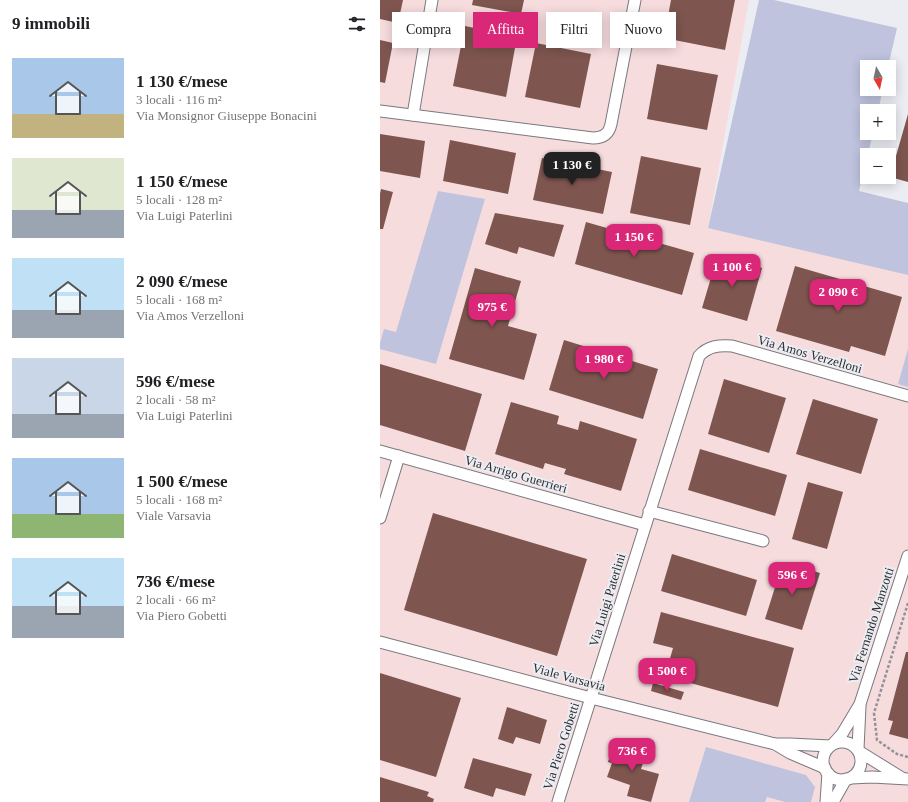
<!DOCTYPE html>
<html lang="it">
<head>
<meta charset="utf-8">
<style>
  :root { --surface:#fff; --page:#f2f2f2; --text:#202124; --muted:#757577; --accent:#db2777 }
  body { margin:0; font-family:Georgia,serif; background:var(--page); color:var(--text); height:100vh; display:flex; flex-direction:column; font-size:15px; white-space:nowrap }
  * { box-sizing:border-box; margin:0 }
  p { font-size:13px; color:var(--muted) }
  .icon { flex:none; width:22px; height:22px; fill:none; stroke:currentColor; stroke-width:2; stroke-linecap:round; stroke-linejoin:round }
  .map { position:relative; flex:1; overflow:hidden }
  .side { display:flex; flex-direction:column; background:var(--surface); width:380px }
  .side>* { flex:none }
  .banner { position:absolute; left:12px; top:12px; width:380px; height:36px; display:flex; gap:8px }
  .needle { width:26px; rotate:171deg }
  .tools { position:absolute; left:480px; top:60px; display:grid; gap:8px }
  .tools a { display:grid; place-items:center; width:36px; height:36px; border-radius:0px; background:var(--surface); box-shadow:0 2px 10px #0003; font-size:20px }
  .price { position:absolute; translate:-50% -34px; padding:0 9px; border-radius:8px; background:var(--accent); color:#fff; font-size:13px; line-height:26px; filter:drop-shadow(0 1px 2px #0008) }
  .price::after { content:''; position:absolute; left:50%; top:24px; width:12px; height:9px; margin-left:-6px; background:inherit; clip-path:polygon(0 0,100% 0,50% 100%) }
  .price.selected { background:#222; color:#fff }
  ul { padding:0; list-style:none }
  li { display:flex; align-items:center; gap:12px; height:100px; padding:0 12px }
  li span { display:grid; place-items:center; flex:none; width:112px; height:80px; border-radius:0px; color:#555 }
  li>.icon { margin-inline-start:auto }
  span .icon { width:48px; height:48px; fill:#fffc; stroke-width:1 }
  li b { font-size:17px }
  h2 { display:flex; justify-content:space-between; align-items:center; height:48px; padding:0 12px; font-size:17px }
  .tag { padding:0 14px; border-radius:0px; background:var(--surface); box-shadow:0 2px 10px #0003; font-size:14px; line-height:36px }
  .tag.selected { background:var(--accent); color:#fff }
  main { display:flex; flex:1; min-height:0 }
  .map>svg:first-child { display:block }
  .industrial { fill:#f7dcde }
  .green { fill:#bfc3de }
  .building { fill:#7e554f }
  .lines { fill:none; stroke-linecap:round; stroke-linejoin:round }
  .minor-casing { stroke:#78797e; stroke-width:13 }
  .path { stroke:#919296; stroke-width:2.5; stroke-dasharray:3 2; stroke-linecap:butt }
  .minor { stroke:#fff; stroke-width:11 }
  .labels { text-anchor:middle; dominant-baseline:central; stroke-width:4; stroke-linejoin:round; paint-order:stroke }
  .street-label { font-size:13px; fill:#2d2d2f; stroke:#ecedf3 }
</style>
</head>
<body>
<main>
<section class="side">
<h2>9 immobili<svg class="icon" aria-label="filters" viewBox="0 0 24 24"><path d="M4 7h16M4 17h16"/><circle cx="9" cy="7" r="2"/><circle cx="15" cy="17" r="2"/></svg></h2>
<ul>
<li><span style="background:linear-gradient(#a9c7e8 70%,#c2b280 0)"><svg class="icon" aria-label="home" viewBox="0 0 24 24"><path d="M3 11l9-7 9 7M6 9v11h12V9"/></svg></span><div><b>1 130 €/mese</b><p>3 locali · 116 m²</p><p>Via Monsignor Giuseppe Bonacini</p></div></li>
<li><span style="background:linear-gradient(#dfe7d0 65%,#9aa5b1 0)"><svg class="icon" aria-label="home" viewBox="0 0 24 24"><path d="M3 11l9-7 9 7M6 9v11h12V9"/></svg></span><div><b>1 150 €/mese</b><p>5 locali · 128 m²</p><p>Via Luigi Paterlini</p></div></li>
<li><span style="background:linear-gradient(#bfe0f5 65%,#9aa5b1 0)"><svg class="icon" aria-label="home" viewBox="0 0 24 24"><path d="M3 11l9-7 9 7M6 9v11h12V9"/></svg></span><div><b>2 090 €/mese</b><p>5 locali · 168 m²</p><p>Via Amos Verzelloni</p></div></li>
<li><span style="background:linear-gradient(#c9d6e8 70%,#9aa5b1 0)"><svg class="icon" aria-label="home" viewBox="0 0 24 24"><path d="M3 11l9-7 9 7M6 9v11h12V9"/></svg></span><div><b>596 €/mese</b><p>2 locali · 58 m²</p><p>Via Luigi Paterlini</p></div></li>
<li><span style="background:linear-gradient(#a9c7e8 70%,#8fb573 0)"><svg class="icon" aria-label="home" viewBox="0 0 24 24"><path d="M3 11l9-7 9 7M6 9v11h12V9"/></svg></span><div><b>1 500 €/mese</b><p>5 locali · 168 m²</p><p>Viale Varsavia</p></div></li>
<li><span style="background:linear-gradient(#bfe0f5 60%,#9aa5b1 0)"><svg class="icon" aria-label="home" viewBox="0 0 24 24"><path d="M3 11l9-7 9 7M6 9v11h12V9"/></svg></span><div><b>736 €/mese</b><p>2 locali · 66 m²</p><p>Via Piero Gobetti</p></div></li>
</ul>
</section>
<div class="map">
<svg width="528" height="802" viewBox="0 0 528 802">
  <rect width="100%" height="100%" fill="#ecedf3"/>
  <!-- industrial -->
  <path class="industrial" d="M0,0h369l-41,228 200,39v535h-528z"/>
  <!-- green -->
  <g class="green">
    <path d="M379,0h15l123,28 -9,39h-21v22h16l-5,22h-11v22h6l-14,58 49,12v72l-200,-47z"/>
    <path d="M58,191l47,8 -49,165 -56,-15v-6l4,-14 12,3z"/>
    <path d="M528,349v38l-10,-3z"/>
    <path d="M326,747l100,28 9,12 -4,15h-26l-18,-5 -2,5h-76z"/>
  </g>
  <!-- building -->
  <g class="building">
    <path d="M0,0h23l-5,23 -18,-4z"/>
    <path d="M93,0h51l-3,14 -49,-9z"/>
    <path d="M291,0h64l-10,50 -61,-12z"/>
    <path d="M85,26l52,11 -11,60 -53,-11z"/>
    <path d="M0,40l13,3 -8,40 -5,-1z"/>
    <path d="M156,43l55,11 -11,54 -55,-11z"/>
    <path d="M277,64l61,11 -11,55 -60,-11z"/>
    <path d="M528,114v68l-18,-5z"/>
    <path d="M0,134l45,7 -5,37 -40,-7z"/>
    <path d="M70,140l66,13 -8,41 -65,-13z"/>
    <path d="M261,156l60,12 -11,57 -60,-12z"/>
    <path d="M162,158l70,14 -9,42 -70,-14z"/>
    <path d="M1,189l12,3 -10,37h-3v-35z"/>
    <path d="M115,213l69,12 -10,32 -35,-10 -2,7 -32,-10z"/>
    <path d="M206,222l108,31 -12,42 -107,-31z"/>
    <path d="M338,254l44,14 -15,53 -45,-13z"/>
    <path d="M415,266l107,31 -17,59 -34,-10 -2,6 -73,-21z"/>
    <path d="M95,268l46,13 -13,45 29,8 -13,46 -75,-21z"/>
    <path d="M184,340l94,29 -15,50 -94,-29z"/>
    <path d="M0,364l102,30 -17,57 -85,-26z"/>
    <path d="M344,379l62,19 -17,55 -61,-19z"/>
    <path d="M433,399l65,20 -17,55 -65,-20z"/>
    <path d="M131,402l48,14 -2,8 21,6 2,-9 57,18 -16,52 -57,-17 2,-5 -21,-6 -2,6 -48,-15z"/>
    <path d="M320,449l87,26 -12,41 -87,-26z"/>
    <path d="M428,482l35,10 -16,57 -35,-10z"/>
    <path d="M53,513l154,46 -30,97 -153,-46z"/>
    <path d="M292,554l85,26 -11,36 -85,-25z"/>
    <path d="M403,562l37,11 -18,57 -37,-11z"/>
    <path d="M281,612l133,36 -16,59 -113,-31 8,-28 -20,-5z"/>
    <path d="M526,652h2v87l-19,-5 4,-13 -5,-1z"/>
    <path d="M0,673l81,25 -25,79 -56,-17z"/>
    <path d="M273,683l31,9 -3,8 -30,-9z"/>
    <path d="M127,707l40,13 -7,24 -24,-7 -3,7 -15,-5z"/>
    <path d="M234,743l32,10 -5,16 18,5 -8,28 -24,-6 3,-11 -23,-8 5,-14 -4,-1z"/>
    <path d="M93,758l59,16 -7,22 -29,-8 -3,9 -29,-9z"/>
    <path d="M0,777l49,15 -2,4 7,3 -1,3h-53z"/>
  </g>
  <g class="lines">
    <defs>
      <g id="minor">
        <path d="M0,111l213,27c10,0 16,-4 18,-14l24,-124"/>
        <path d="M33,115l19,-115"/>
        <path d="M0,451l265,74"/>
        <path d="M269,511l114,30"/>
        <path d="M0,518l19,-62"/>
        <path d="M0,642l211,56 184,46 15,9 35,15"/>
        <circle cx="462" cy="761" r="19"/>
        <path d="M395,744h15l40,2"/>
        <path d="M453,744l9,-10 18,-30 48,-148"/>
        <path d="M478,749l2,-43"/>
        <path d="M480,752l42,26"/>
        <path d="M471,778l21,-1 36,2"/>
        <path d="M178,802l141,-446c9,-10 20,-11 33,-10l176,50"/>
        <path d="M446,802l2,-29"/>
        <path d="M453,802l13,-23"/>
      </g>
    </defs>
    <!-- minor casing -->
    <use href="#minor" class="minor-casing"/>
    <!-- path -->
    <path class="path" d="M528,603l-34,110 3,27 20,14 11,3"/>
    <!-- minor -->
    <use href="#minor" class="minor"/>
  </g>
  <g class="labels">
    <!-- street labels -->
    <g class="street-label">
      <text transform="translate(430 354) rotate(16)">Via Amos Verzelloni</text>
      <text transform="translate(136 474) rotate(16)">Via Arrigo Guerrieri</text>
      <text transform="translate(227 600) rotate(-73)">Via Luigi Paterlini</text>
      <text transform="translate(491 625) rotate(-72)">Via Fernando Manzotti</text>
      <text transform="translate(189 677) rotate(15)">Viale Varsavia</text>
      <text transform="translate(181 746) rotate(-72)">Via Piero Gobetti</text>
    </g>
  </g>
</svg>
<div class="tools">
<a><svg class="needle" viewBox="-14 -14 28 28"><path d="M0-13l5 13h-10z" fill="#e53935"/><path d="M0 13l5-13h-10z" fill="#757577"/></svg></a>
<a>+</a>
<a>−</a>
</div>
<b class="price selected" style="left:192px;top:186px">1 130 €</b>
<b class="price" style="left:254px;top:258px">1 150 €</b>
<b class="price" style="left:352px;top:288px">1 100 €</b>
<b class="price" style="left:458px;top:313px">2 090 €</b>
<b class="price" style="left:112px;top:328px">975 €</b>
<b class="price" style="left:224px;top:380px">1 980 €</b>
<b class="price" style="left:412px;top:596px">596 €</b>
<b class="price" style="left:287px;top:692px">1 500 €</b>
<b class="price" style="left:252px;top:772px">736 €</b>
<div class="banner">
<a class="tag">Compra</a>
<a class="tag selected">Affitta</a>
<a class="tag">Filtri</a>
<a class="tag">Nuovo</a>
</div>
</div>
</main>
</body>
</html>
